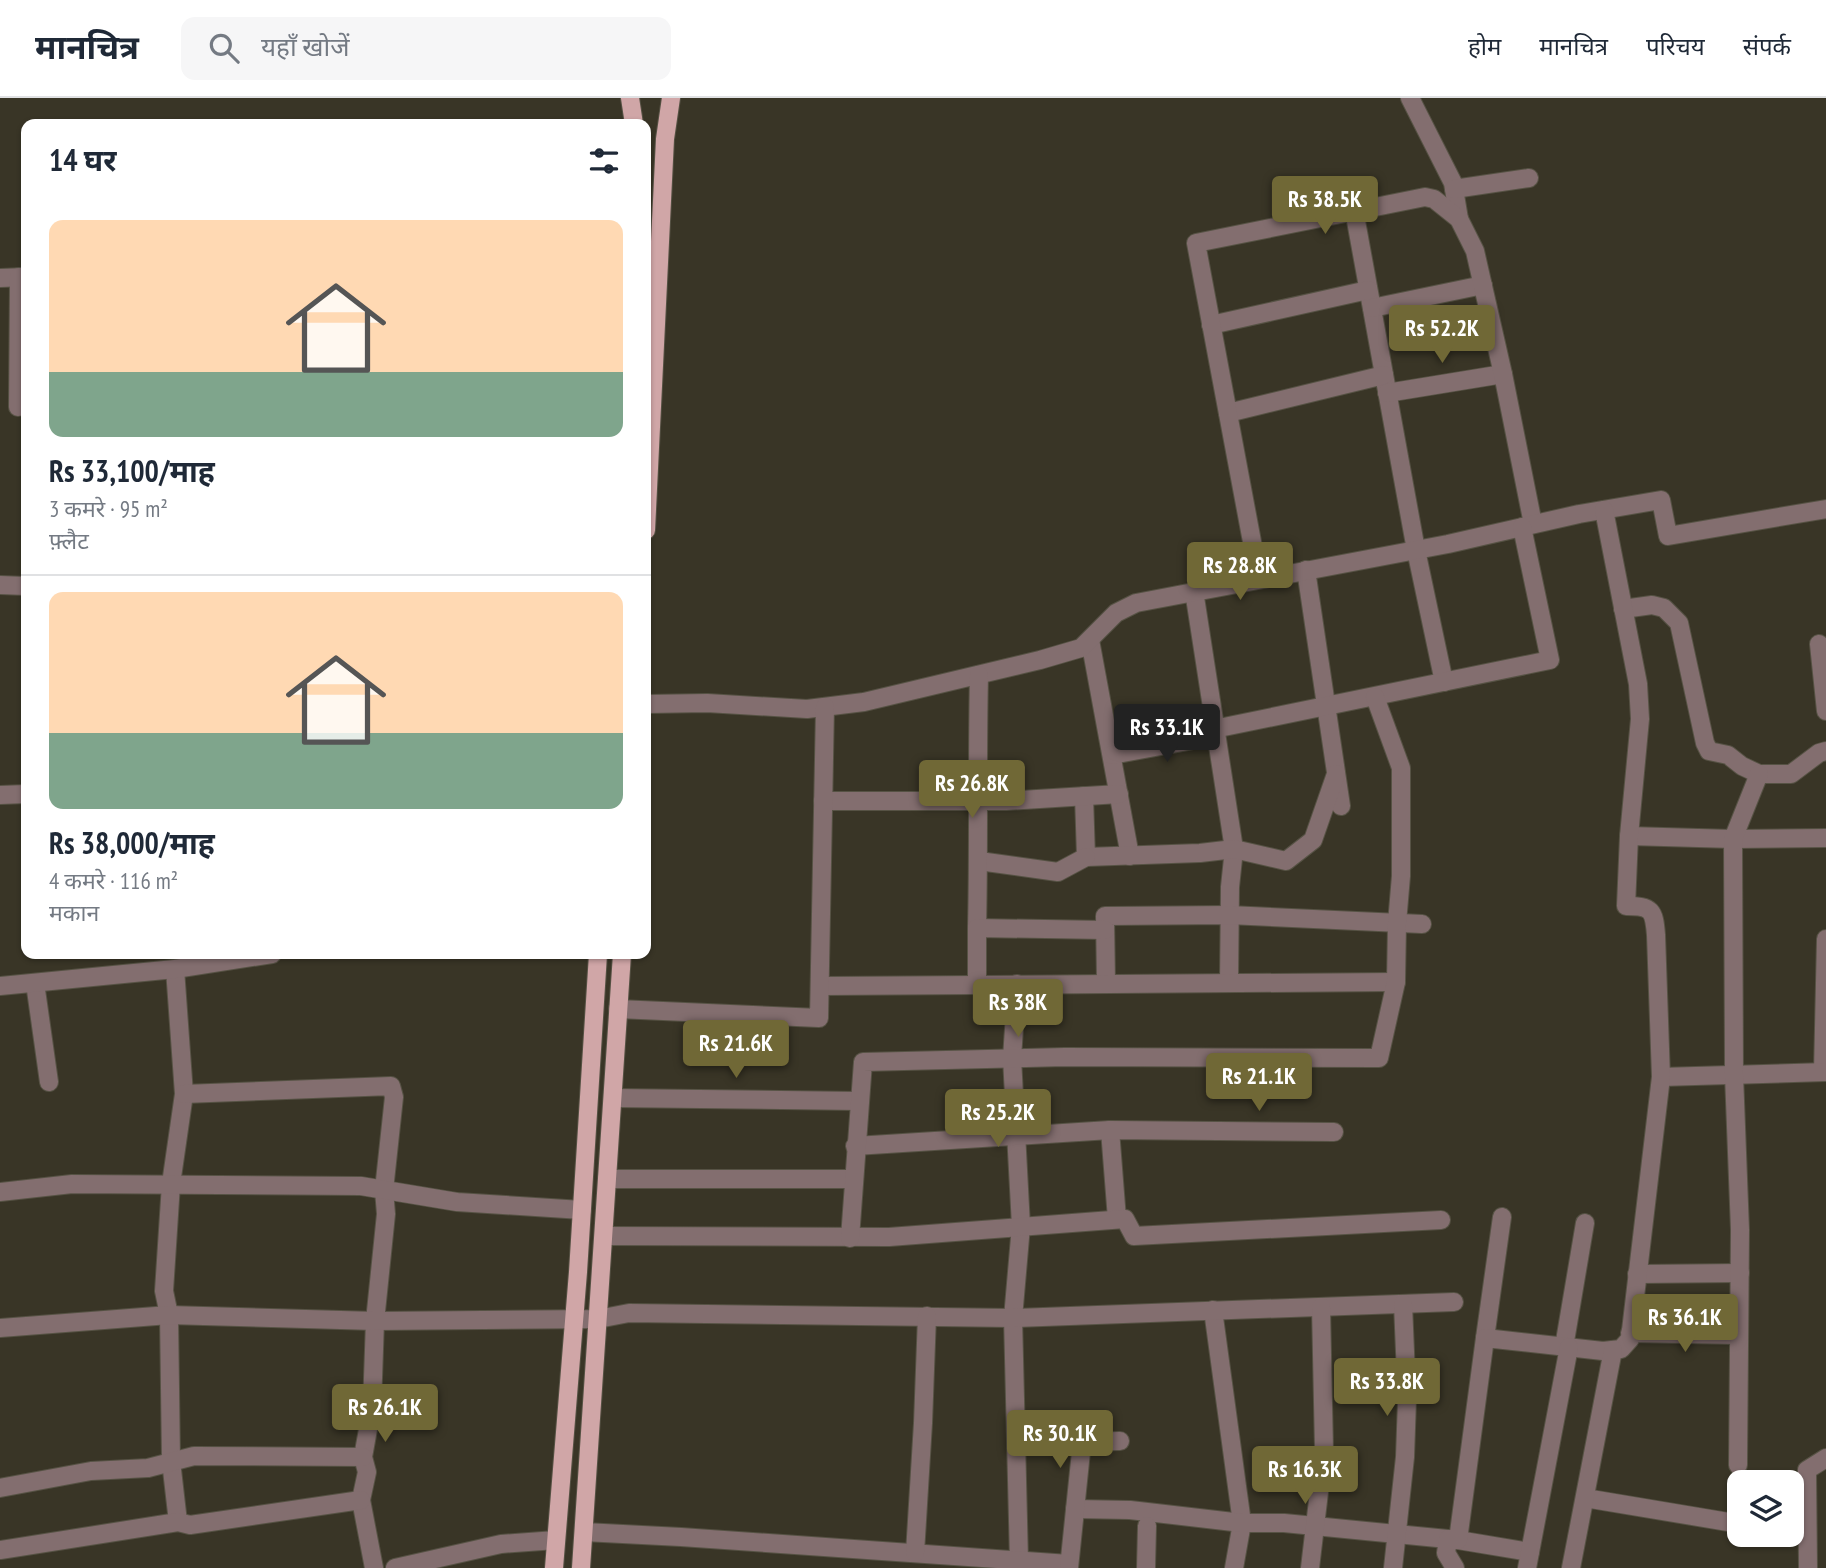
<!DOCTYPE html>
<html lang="hi">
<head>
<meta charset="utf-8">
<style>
  :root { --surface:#fff; --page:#f6f6f7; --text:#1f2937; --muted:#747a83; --line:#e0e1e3; --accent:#706836 }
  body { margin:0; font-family:"PT Sans Narrow","Noto Sans Devanagari",sans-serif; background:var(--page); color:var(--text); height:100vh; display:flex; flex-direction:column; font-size:26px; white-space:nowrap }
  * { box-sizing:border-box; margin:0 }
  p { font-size:23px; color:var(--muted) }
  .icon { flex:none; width:38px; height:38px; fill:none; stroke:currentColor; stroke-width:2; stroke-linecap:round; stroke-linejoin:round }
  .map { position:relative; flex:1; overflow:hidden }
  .side { position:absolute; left:21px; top:21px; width:630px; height:840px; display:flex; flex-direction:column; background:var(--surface); border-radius:14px; box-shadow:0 2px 5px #0004 }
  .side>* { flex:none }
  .tools { position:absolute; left:1727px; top:1372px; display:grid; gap:14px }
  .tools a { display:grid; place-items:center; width:77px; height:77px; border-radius:14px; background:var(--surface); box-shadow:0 2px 5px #0004; font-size:35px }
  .price { position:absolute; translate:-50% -60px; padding:0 16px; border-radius:7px; background:var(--accent); color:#fff; font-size:23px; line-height:46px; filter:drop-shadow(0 2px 4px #0008) }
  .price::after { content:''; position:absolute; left:50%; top:42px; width:21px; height:16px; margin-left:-10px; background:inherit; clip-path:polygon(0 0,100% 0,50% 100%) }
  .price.current { background:#222; color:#fff }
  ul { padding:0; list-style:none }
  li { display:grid; align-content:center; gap:14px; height:371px; padding:0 28px }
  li+li { border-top:2px solid var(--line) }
  li span { display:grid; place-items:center; height:217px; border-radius:14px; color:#555 }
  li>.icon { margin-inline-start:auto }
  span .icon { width:126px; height:126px; fill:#fffc; stroke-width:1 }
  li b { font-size:30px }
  h2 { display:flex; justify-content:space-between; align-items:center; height:84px; padding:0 28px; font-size:30px }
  header { display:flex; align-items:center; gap:42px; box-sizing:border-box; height:98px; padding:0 35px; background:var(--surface); border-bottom:2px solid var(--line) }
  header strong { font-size:33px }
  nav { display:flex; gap:38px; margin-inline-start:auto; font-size:24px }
  .search { width:490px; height:63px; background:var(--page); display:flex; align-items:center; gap:18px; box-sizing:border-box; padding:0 24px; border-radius:14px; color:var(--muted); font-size:26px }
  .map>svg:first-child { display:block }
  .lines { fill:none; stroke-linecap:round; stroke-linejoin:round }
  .street-casing { stroke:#565244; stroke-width:20 }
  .primary-casing { stroke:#565244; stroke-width:20 }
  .street { stroke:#836e6f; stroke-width:18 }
  .primary { stroke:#d0a6a7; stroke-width:18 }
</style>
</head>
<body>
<header>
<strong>मानचित्र</strong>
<div class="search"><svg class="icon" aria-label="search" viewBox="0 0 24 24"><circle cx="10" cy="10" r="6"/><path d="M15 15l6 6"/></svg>यहाँ खोजें</div>
<nav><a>होम</a><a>मानचित्र</a><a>परिचय</a><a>संपर्क</a></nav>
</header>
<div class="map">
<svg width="1826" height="1470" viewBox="0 0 1826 1470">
  <rect width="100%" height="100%" fill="#393526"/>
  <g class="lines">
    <defs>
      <g id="street">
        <path d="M1410,0l43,85 6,36"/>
        <path d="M1454,91l75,-11"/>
        <path d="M1354,112l62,340 28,132"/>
        <path d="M0,180l26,-1"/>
        <path d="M1372,210l111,-23"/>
        <path d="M1211,227l157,-35"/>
        <path d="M1387,295l116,-19"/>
        <path d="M18,309l1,-130"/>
        <path d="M1228,315l156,-38"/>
        <path d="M1306,472l35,236"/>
        <path d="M1259,481l-63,-336 229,-46 9,2 25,20 16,32 28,123 30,150"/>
        <path d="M0,487l26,1"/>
        <path d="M1194,493l40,258 -4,38 -1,95"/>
        <path d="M1623,511l29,-4 12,3 15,15 26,120 4,8 19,4 14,11 17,8h32l28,-21 7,-2"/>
        <path d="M1090,542l40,216"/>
        <path d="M1819,546l7,67"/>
        <path d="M646,606l61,-1 100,6 57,-7 176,-42 41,-12 35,-35 20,-10 312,-59 131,-30 82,-14 7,36 158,-27"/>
        <path d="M1214,631l336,-69 -28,-133"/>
        <path d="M1112,657l103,-19"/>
        <path d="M0,697l26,-1"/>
        <path d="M1084,698l2,61 114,-4 34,-4 52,12 27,-21 23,-66"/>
        <path d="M823,703h183l113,-7"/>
        <path d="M1629,738l104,3 93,-1"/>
        <path d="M979,763l79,11 28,-15"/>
        <path d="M977,830c2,-84 0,-169 2,-253"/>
        <path d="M175,871l9,125 -13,90 -7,107 5,24 2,146 7,61"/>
        <path d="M35,885l14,99"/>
        <path d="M1106,885l-1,-67 124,-1 193,9"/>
        <path d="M977,886v-56l128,2"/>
        <path d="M1017,886l-5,74 9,168 -8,92 6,243"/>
        <path d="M0,888l175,-17 97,-15"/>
        <path d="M821,888l575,-4"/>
        <path d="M618,911l201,9 6,-311"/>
        <path d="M1823,974l3,-133"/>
        <path d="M1661,979l165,-5"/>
        <path d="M184,996l207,-8 3,11 -10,93 2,24 -11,107 -3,86 -9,50 4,15 -6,28 13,68"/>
        <path d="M613,1000l246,3"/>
        <path d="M1110,1032l7,89"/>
        <path d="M855,1048l255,-16 224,2"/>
        <path d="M607,1081h246"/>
        <path d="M0,1094l72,-8 289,2 96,16 125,8"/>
        <path d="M604,1138l285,1 236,-18 9,17 307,-16"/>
        <path d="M850,1140l13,-176 202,-5 314,1 17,-76 1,-59 4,-47v-108l-26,-71"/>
        <path d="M1637,1176l103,-1"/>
        <path d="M1213,1212l29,213 -8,45"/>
        <path d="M0,1230l169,-13 206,6 223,-2 31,-6 384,5 441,-16"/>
        <path d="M1630,1235l109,2"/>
        <path d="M1485,1240l17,-121"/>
        <path d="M1564,1249l21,-124"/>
        <path d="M1738,1367l2,-235 -6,-155 -1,-236 26,-65"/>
        <path d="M0,1390l91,-17 57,-3 46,-12 169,1"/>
        <path d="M1585,1400l155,26"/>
        <path d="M1075,1411l55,1 112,13h42l174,17 72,12"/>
        <path d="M584,1434l97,5 388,27"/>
        <path d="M0,1452l178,-28 12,3 171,-25"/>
        <path d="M915,1455l8,-130 4,-107"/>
        <path d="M395,1470l106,-24 55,-4"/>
        <path d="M1069,1470l13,-126 38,-1"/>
        <path d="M1146,1470l1,-42"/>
        <path d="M1310,1470l14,-118 -3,-143"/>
        <path d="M1393,1470l12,-111 2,-57 -4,-96"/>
        <path d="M1455,1470l-9,-15 2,-14 10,1 27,-202 118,13 18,-2 9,-10 31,-262 -5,-142c-2,-25 -4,-29 -30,-29l3,-70 11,-117 -2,-35 -34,-174"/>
        <path d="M1527,1470l42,-221"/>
        <path d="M1571,1470l42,-218"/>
        <path d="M1808,1470l-1,-98 19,-12"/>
      </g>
      <g id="primary">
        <path d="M630,0l4,26"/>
        <path d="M646,432l19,-391 6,-41"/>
        <path d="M554,1470l24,-296 20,-318"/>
        <path d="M581,1470l41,-614"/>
      </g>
    </defs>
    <!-- street casing -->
    <use href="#street" class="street-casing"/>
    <!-- primary casing -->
    <use href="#primary" class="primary-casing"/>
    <!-- street -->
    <use href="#street" class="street"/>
    <!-- primary -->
    <use href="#primary" class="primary"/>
  </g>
</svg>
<div class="tools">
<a><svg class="icon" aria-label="layers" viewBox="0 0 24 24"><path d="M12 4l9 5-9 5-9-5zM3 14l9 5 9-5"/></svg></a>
</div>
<b class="price" style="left:1325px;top:138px">Rs 38.5K</b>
<b class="price" style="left:1442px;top:267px">Rs 52.2K</b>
<b class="price" style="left:1240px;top:504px">Rs 28.8K</b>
<b class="price current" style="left:1167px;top:666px">Rs 33.1K</b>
<b class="price" style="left:972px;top:722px">Rs 26.8K</b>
<b class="price" style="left:1018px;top:941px">Rs 38K</b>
<b class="price" style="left:736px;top:982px">Rs 21.6K</b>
<b class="price" style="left:1259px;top:1015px">Rs 21.1K</b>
<b class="price" style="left:998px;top:1051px">Rs 25.2K</b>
<b class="price" style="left:1685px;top:1256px">Rs 36.1K</b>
<b class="price" style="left:1387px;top:1320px">Rs 33.8K</b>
<b class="price" style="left:385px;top:1346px">Rs 26.1K</b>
<b class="price" style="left:1060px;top:1372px">Rs 30.1K</b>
<b class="price" style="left:1305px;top:1408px">Rs 16.3K</b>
<section class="side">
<h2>14 घर<svg class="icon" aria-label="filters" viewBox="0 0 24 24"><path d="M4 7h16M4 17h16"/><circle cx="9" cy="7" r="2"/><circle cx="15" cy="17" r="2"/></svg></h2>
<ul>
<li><span style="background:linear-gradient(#ffd9b3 70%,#7fa58c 0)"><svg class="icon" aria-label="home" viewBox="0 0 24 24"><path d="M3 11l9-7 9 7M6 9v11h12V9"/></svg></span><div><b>Rs 33,100/माह</b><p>3 कमरे · 95 m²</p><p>फ़्लैट</p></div></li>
<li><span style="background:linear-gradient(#ffd9b3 65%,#7fa58c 0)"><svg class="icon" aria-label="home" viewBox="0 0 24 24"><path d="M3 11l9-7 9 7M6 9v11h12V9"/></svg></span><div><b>Rs 38,000/माह</b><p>4 कमरे · 116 m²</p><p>मकान</p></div></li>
</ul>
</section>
</div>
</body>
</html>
